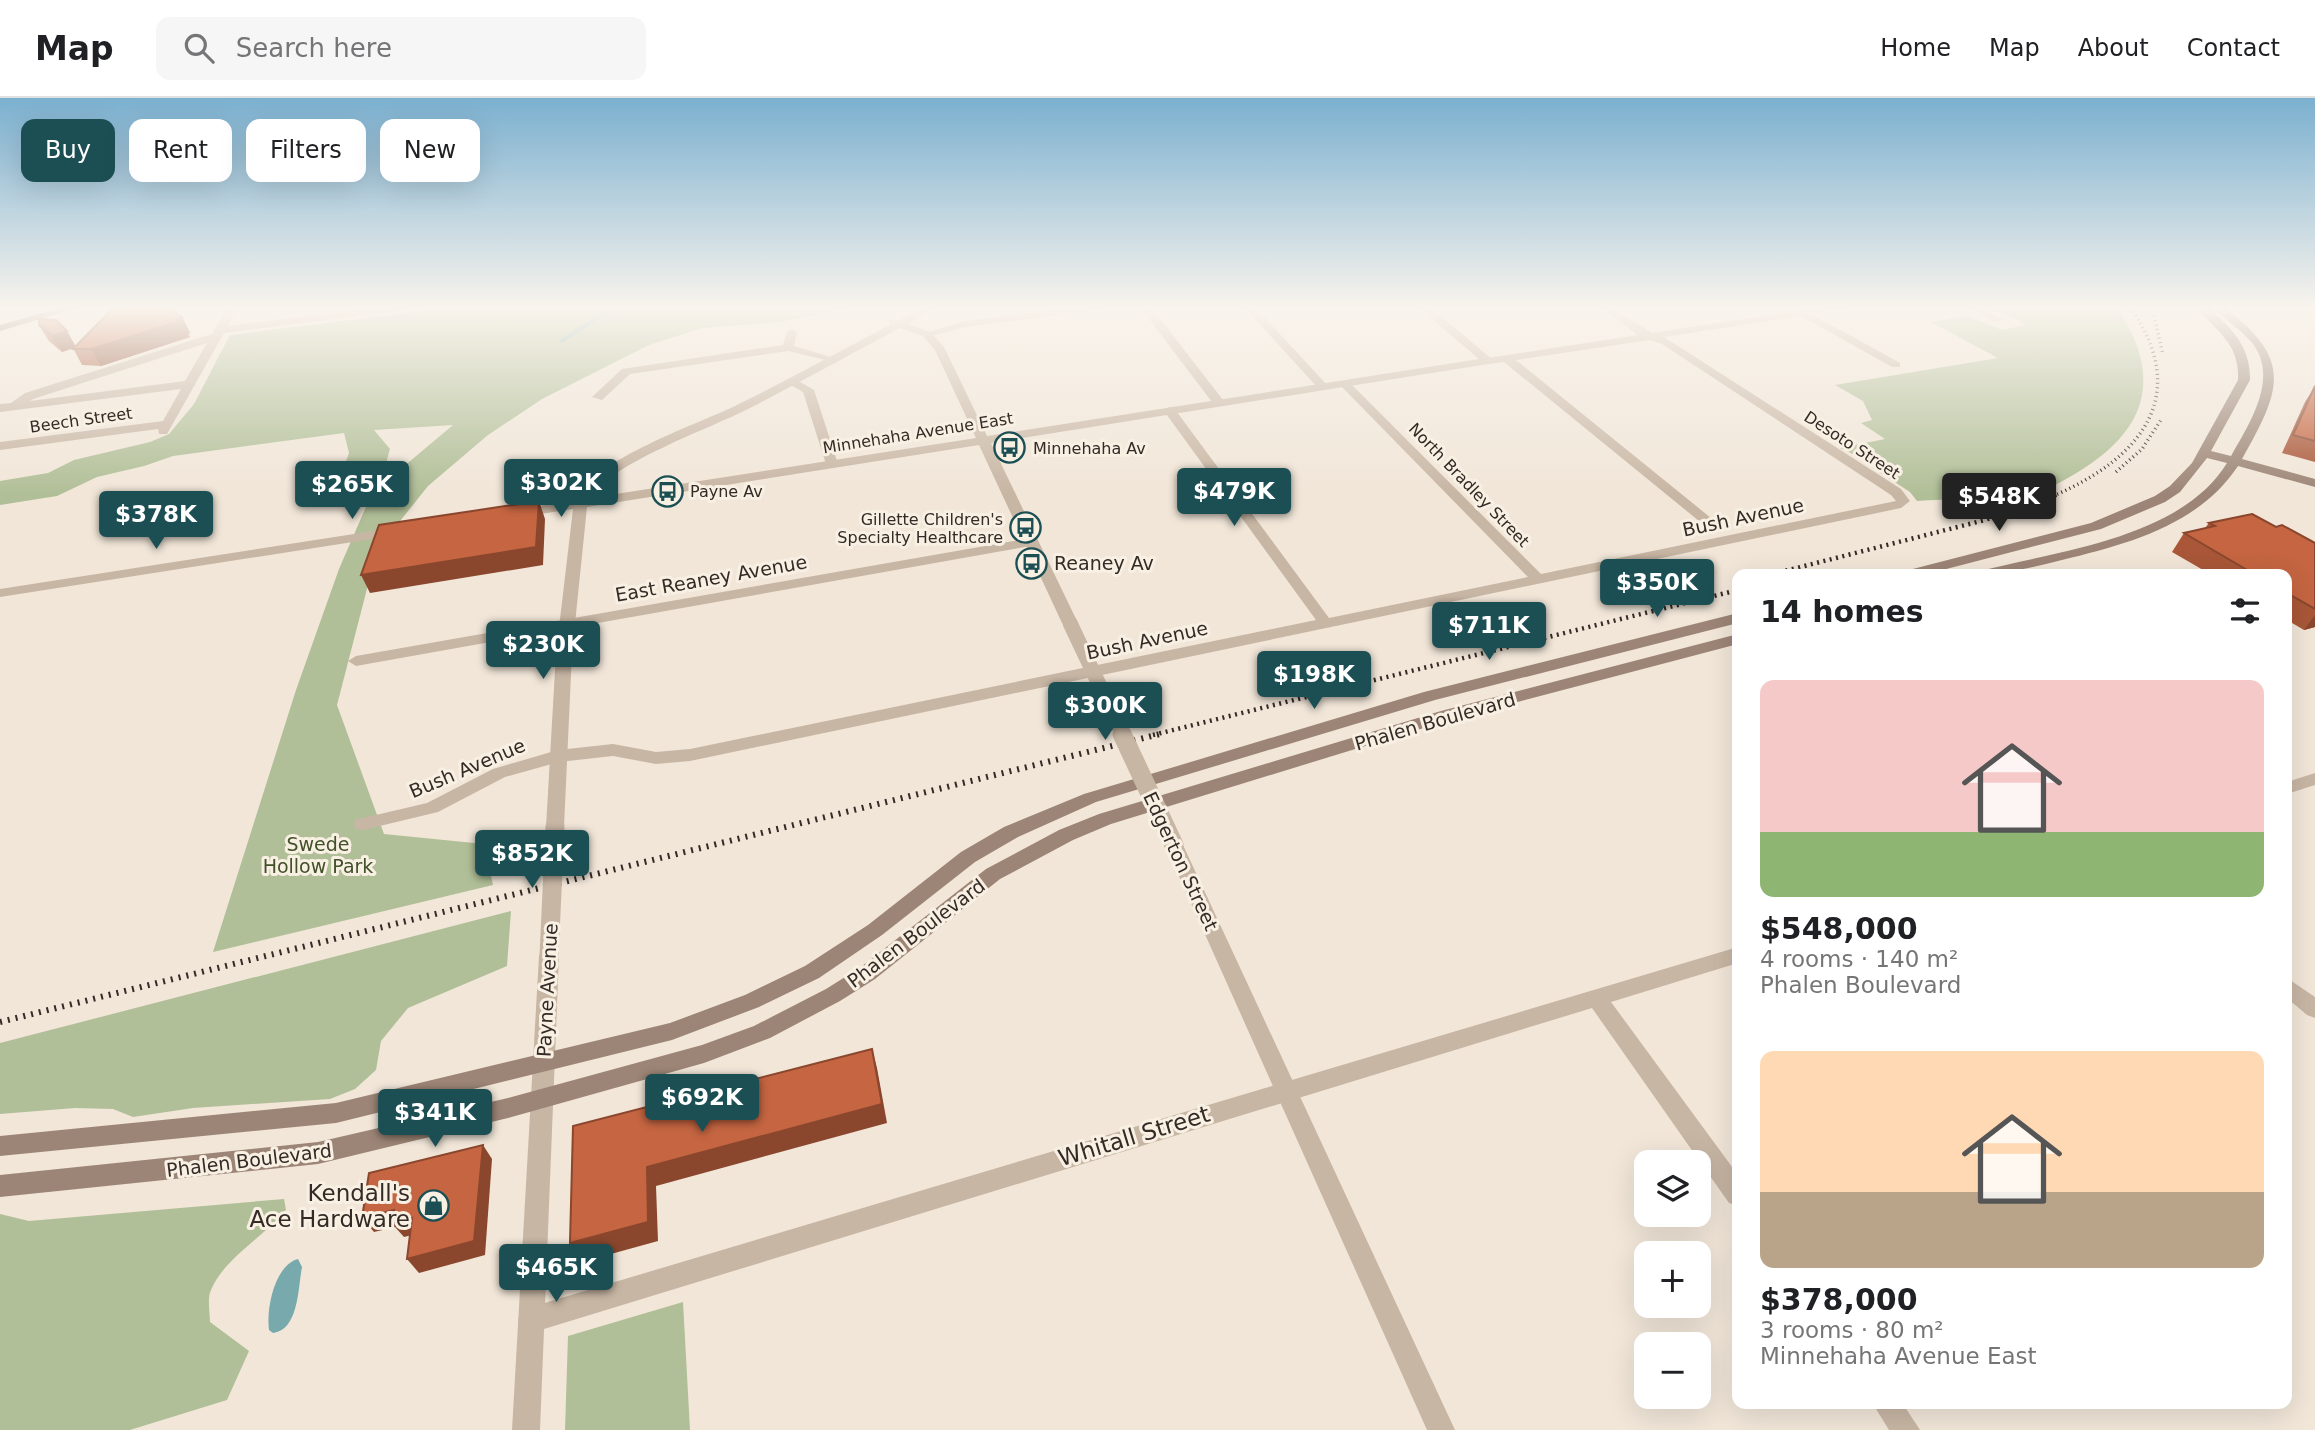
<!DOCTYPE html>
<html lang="en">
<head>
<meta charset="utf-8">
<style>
  :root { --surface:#fff; --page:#f6f6f6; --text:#202124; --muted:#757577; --line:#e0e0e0; --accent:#1c4f54 }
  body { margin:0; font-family:"DejaVu Sans",sans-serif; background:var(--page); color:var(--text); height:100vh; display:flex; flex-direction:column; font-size:26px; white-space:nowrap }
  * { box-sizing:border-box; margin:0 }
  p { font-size:23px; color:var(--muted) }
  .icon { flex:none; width:38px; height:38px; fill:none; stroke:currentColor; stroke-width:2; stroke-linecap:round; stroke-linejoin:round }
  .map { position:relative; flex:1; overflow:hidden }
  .side { position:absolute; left:1732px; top:471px; width:560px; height:840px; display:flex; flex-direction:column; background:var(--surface); border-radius:14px; box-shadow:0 7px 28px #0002 }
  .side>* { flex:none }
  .guide { position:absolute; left:21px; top:21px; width:665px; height:63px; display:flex; gap:14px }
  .tools { position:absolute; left:1634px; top:1052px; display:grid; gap:14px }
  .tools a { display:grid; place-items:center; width:77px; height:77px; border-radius:14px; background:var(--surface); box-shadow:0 7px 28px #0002; font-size:35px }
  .price { position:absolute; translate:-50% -60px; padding:0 16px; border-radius:7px; background:var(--accent); color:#fff; font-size:23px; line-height:46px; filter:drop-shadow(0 2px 4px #0008) }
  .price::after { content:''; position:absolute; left:50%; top:42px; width:21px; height:16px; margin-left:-10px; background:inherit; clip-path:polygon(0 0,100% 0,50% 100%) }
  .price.selected { background:#222; color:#fff }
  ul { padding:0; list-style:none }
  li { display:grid; align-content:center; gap:14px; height:371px; padding:0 28px }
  li span { display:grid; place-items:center; height:217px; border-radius:14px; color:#555 }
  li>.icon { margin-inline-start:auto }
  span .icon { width:126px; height:126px; fill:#fffc; stroke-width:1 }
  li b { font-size:30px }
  h2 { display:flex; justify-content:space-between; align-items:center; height:84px; padding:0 28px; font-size:30px }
  .chip { padding:0 24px; border-radius:14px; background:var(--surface); box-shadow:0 7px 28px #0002; font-size:24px; line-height:63px }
  .chip.selected { background:var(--accent); color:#fff }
  header { display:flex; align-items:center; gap:42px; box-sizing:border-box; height:98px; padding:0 35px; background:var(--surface); border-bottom:2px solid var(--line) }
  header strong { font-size:33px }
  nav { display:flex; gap:38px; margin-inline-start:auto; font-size:24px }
  .search { width:490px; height:63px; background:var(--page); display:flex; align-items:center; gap:18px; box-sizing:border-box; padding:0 24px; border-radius:14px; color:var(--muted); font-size:26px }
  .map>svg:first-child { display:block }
  .green { fill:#b1bf98 }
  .water { fill:#77a9ad }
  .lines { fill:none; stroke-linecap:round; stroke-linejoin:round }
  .stream { stroke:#77a9ad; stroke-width:3.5 }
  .minor { fill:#c8b6a4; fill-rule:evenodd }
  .tertiary { fill:#c8b6a4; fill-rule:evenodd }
  .secondary { fill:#9c8576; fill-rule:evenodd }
  .primary { fill:#766257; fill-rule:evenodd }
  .rail-far2 { stroke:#342a26; stroke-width:3.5; stroke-dasharray:1 3.5; stroke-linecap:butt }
  .rail-far1 { stroke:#342a26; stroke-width:4.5; stroke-dasharray:2 4.5; stroke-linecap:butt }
  .rail { stroke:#342a26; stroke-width:6; stroke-dasharray:2 6; stroke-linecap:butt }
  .tertiary-bridge-far1 { stroke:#c8b6a4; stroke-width:15 }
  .tertiary-bridge { stroke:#c8b6a4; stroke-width:19 }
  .wall { fill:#a95738 }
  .shaded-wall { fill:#8a472e }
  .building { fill:#c56541; stroke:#8a472e; stroke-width:2 }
  .labels { text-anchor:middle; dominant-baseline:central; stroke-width:6; stroke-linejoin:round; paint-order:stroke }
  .far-street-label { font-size:16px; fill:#342a26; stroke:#f9f0e4 }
  .far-poi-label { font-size:16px; fill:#342a26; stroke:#f9f0e4; text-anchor:start }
  .street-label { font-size:19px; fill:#342a26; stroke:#f9f0e4 }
  .poi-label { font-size:19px; fill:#342a26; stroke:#f9f0e4; text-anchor:start }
  .park-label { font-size:19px; fill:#42512a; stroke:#f9f0e4 }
  .near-street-label { font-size:23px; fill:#342a26; stroke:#f9f0e4 }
  .near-poi-label { font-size:23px; fill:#342a26; stroke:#f9f0e4; text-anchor:end }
</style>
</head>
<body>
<header>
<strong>Map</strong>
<div class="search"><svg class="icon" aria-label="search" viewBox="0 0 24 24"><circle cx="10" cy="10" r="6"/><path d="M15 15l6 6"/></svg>Search here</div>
<nav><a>Home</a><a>Map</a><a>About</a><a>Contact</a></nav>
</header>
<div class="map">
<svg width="2315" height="1332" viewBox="0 0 2315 1332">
  <rect width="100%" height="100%" fill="#f1e6d8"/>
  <!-- green -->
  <g class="green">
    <path d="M436,209h418l-74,15 -78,6 -53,17 -107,54 -54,36 -60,51 -51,64 -40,155 47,129 100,10 9,41 -280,67 83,-262 43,-121 33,-76 81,-68 -79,5 16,19 -4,14 -24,16 -21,-4 8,-22 -5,-20 -171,23 -29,10 -47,11 -40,19 -57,9v-24l48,-8 26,-13 76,-18 19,-8 25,-30 36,-69 201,-25z"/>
    <path d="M1983,209h134c55,84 19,136 -62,178 -11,5 -54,25 -65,25 -7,0 -18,-5 -25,-7 -17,-5 -31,-3 -48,-2l-7,-9 -37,-24 5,-2 -38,-18 45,-9 -24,-16 11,-3 -9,-19 -28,-16 163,-27 -67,-36 37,-6 34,14 24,-5 -9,-6z"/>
    <path d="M511,813l-4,55 -99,42 -27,33 -5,29 -21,19 -25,10 -137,9 -60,9 -20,-8 -38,-1 -75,6v-71z"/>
    <path d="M284,1101l2,11c-22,27 -61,47 -75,80 -4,8 -1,23 -1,32l39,29 -22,49 -97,30h-130v-216l29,7z"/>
    <path d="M683,1204l7,128h-125l3,-94z"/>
  </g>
  <!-- water -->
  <path class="water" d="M298,1161l4,8c-4,20 -3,63 -29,66l-4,-3c-3,-22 6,-65 29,-71z"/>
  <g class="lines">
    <!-- stream -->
    <path class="stream" d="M561,243l54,-34"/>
    <!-- minor -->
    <g class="minor">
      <path d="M228,209h10l-10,19 150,-19h32l-5,3 -181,23 -57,101h-8l-1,-5 -158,21v-8l163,-21 18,-32 -181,23v-8l11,-1 14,-10 187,-59zM207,245l-22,38 -155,20 3,-2z"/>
      <path d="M1071,209h30l-5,3 -131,17 -38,10 -5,-3 43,-13z"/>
      <path d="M1140,209h11l72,93v6h-8z"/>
      <path d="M1244,209h11l72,78v4h-8z"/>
      <path d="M1600,209h12l40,26 168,-26h27l-34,8 87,48v4h-8l-91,-51 -137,21 237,152 9,12 -9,7 -1211,253 -34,3 -43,-8 -54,6 -54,15 -67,35 -75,18 -7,-1 -2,-5 2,-5 7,-1 64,-15 66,-34 65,-19 55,-6 43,8 34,-3 626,-129 -152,-209 6,-4 4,1 155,210 199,-41 -187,-191v-4h8l192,192 355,-73 -5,-6 -229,-151 -12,-4 -134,20 195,158 -2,3h-10l-195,-159 -16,2 -6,-3 6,-3 150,-23z"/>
      <path d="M1966,209h14l23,13 -9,2z"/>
      <path d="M792,231l5,3 -3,14 40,12v4l-46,-11 -158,23 -28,26 -10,-3 30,-28 161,-24 4,-13z"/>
      <path d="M787,281h8l19,11 24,74 -1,3h-10l-1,-3 -23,-72 -16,-9z"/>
      <path d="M1031,440l7,4 -2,3 -680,121 -8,-5 8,-5z"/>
      <path d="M2315,675v12l-28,9v-12z"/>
      <path d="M1738,849v16l-127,39 127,173v31l-9,-3 -137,-195 -1061,325 -9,-4 -4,-9 4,-9 9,-4z"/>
      <path d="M2287,880l28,19v21l-8,-3 -20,-17z"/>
      <path d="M1873,1306h30l17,26h-31z"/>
    </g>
    <!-- tertiary -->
    <g class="tertiary">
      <path d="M924,209h13l-29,17 23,8 13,15 43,89 492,-77 -61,-52h12l64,54 -6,3 -497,79 87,180 -8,5 -8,-5 -83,-178 -392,62 -15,146 -8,174 -2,5h-14l-2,-5 10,-174 17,-144 -53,8 -5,-1v-6l60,-10c18,-41 124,-76 164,-96 51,-25 101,-53 151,-79l-1,-5h10zM900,230l23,8 12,14 41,88 -386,60c19,-34 121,-70 158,-89 51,-26 101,-54 152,-81z"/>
      <path d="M399,429l7,4 -2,3 -404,63v-8z"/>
      <path d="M1174,740l7,2 2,5 272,585h-28l-262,-585 2,-5z"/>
      <path d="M549,850l7,2 3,6 -19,474h-28l27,-474 3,-6z"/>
    </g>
    <!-- secondary -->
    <g class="secondary">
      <path d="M2195,209h12c24,20 44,40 43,73l-39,71 20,5c18,-32 48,-77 22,-112 -12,-15 -28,-24 -41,-37h12c70,53 57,83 18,152l73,20v8l-77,-21c-39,59 -110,78 -176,94 -28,7 -55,14 -84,14l2,-3c78,-20 201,-33 247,-108l-20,-5 -27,34 -15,10 -64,27 -174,45h-24l2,-3 186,-48 64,-27 15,-10 22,-23 46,-83c2,-36 -21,-49 -43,-73z"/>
      <path d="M1738,515v10l-303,77 -339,102 -78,35 -43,25 -93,73 -63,43 -60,29 -87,33 -336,83 -336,33v-20l336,-33 334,-80 75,-28 60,-29 63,-41 93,-73 43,-25 80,-33 340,-102z"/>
      <path d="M1738,536v10l-285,75 -342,105 -38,16 -73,39 -125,100 -35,22 -70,37 -66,25 -196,55 -190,46 -318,33v-22l318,-33 190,-44 194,-53 52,-19 72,-37 35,-22 125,-98 73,-39 40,-16 342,-103z"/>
    </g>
    <!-- primary -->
    <path class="primary" d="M63,209h17l-80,24v-6z"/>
    <!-- rail-far2 -->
    <g class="rail-far2">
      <path d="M2152,209l11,48"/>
      <path d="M2116,374l26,-23 19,-29"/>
      <path d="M2053,398c87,-37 140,-100 77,-189"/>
    </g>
    <!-- rail-far1 -->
    <g class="rail-far1">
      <path d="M1773,476l212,-54 73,-26"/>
      <path d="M1153,637l585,-145"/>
    </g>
    <!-- rail -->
    <path class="rail" d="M0,924l1160,-288"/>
    <!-- tertiary-bridge-far1 -->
    <path class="tertiary-bridge-far1" d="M1070,525l53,112"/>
    <!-- tertiary-bridge -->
    <g class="tertiary-bridge">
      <path d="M1122,636l52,111"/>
      <path d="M549,858l6,-129"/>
    </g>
  </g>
  <!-- wall -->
  <g class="wall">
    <path d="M182,219l8,16 -2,1 2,3 -89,29 -19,-1 -9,-17 -11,4 -13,-11 -10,-16 36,21z"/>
    <path d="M2315,288v76l-33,-9 23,-51z"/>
    <path d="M2209,425l67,4 39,16v84l-11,3 -17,-10v-46h-77l-38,-22 12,-19 21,-5z"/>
  </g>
  <!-- shaded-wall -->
  <g class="shaded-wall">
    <path d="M182,219l8,16 -2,1 2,3 -89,29 -10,-17z"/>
    <path d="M67,233l9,16 -14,5 -10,-16z"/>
    <path d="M539,403l6,18 -2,46 -173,28 -9,-18z"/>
    <path d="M2315,517v12l-11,3z"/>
    <path d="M872,951l5,19 10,55 -231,63 2,55 -76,21 -12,-19 77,-76z"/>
    <path d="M483,1047l9,14 -7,96 -66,18 -12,-14z"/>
    <path d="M394,1112l18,8 12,14 -20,5 -9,-10 -21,5 -12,-14z"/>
  </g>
  <!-- building -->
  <g class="building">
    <path d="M118,209h49l15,10 -6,2 5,2 -90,28h-18l39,-40z"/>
    <path d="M39,221l17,1 11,11 -15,5 -13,-11z"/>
    <path d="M2315,288v55l-22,-6z"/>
    <path d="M539,403l-3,46 -175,28 18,-50z"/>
    <path d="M2252,416l24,13 6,-2 33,18v66l-28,-16v-19h-33l-70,-41 31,-7 -6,-3z"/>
    <path d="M872,951l10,55 -235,63 1,55 -78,21 3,-117z"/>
    <path d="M483,1047l-9,96 -67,18 5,-41 -20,5 2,-13 -32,8 7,-45z"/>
  </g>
  <!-- sky -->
  <linearGradient id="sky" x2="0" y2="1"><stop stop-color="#7bb0d0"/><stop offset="0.53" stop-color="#f9f4ed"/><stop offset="1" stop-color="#f9f4ed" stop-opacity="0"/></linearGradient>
  <rect width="2315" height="396" fill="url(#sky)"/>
  <!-- icons -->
  <defs>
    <symbol id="bus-ring" viewBox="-11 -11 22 22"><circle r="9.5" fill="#f9f0e4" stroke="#1c4f54" stroke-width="1.5"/><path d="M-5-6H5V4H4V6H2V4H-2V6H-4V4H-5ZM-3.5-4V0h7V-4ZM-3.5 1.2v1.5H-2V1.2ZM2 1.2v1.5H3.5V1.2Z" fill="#1c4f54"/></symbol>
    <symbol id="shop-ring" viewBox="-11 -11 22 22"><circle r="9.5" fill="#f9f0e4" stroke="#1c4f54" stroke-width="1.5"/><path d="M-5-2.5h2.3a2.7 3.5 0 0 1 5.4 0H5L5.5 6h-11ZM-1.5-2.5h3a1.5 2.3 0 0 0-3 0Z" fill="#1c4f54"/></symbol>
  </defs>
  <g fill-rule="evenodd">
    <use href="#bus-ring" x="992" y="332" width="35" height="35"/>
    <use href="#bus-ring" x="650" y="376" width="35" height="35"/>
    <use href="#bus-ring" x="1008" y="412" width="35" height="35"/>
    <use href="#bus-ring" x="1014" y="448" width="35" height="35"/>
    <use href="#shop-ring" x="416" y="1090" width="35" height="35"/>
  </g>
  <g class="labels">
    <!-- far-street labels -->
    <g class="far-street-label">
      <text transform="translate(81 322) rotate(-8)">Beech Street</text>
      <text transform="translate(918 335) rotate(-9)">Minnehaha Avenue East</text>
      <text transform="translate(1852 347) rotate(33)">Desoto Street</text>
      <text transform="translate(1469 387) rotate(46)">North Bradley Street</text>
    </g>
    <!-- far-poi labels -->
    <g class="far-poi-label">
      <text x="1033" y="350">Minnehaha Av</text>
      <text x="690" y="393">Payne Av</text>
      <text x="1003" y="421" text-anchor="end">Gillette Children's<tspan x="1003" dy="18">Specialty Healthcare</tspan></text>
    </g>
    <!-- street labels -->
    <g class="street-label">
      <text transform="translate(1743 419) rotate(-12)">Bush Avenue</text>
      <text transform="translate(711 480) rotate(-10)">East Reaney Avenue</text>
      <text transform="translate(1147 542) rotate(-12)">Bush Avenue</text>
      <text transform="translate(1435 623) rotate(-16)">Phalen Boulevard</text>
      <text transform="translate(467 670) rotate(-23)">Bush Avenue</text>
      <text transform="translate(1181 763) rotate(65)">Edgerton Street</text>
      <text transform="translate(916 835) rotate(-37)">Phalen Boulevard</text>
      <text transform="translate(547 892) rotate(-87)">Payne Avenue</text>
      <text transform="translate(249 1062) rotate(-7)">Phalen Boulevard</text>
    </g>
    <!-- poi labels -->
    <g class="poi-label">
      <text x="1054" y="465">Reaney Av</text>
    </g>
    <!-- park labels -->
    <g class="park-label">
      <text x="318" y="746">Swede<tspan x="318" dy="22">Hollow Park</tspan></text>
    </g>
    <!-- near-street labels -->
    <g class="near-street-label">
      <text transform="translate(1134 1038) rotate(-17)">Whitall Street</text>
    </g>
    <!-- near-poi labels -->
    <g class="near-poi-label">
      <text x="410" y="1095">Kendall's<tspan x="410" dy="26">Ace Hardware</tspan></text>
    </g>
  </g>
</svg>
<div class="tools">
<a><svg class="icon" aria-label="layers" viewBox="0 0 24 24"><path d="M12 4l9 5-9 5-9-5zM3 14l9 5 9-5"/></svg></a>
<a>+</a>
<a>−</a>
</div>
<b class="price" style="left:561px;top:421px">$302K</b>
<b class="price" style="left:352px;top:423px">$265K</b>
<b class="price" style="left:1234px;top:430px">$479K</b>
<b class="price selected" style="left:1999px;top:435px">$548K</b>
<b class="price" style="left:156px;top:453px">$378K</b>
<b class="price" style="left:1657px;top:521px">$350K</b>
<b class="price" style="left:1489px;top:564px">$711K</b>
<b class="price" style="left:543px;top:583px">$230K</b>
<b class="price" style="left:1314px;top:613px">$198K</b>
<b class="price" style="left:1105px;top:644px">$300K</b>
<b class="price" style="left:532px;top:792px">$852K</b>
<b class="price" style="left:702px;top:1036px">$692K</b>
<b class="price" style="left:435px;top:1051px">$341K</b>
<b class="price" style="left:556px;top:1206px">$465K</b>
<div class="guide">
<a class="chip selected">Buy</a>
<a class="chip">Rent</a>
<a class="chip">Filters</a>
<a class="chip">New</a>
</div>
<section class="side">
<h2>14 homes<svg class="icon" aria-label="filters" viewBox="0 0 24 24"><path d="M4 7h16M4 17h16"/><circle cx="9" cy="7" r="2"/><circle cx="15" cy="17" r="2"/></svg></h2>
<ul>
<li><span style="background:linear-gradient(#f6c9c9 70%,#8fb573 0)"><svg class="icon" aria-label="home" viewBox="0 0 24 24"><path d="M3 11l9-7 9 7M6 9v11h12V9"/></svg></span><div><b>$548,000</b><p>4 rooms · 140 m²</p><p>Phalen Boulevard</p></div></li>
<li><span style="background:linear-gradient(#ffd9b3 65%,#b9a48a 0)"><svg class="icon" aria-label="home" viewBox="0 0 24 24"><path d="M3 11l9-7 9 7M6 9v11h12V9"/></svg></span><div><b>$378,000</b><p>3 rooms · 80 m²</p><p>Minnehaha Avenue East</p></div></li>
</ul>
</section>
</div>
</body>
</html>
